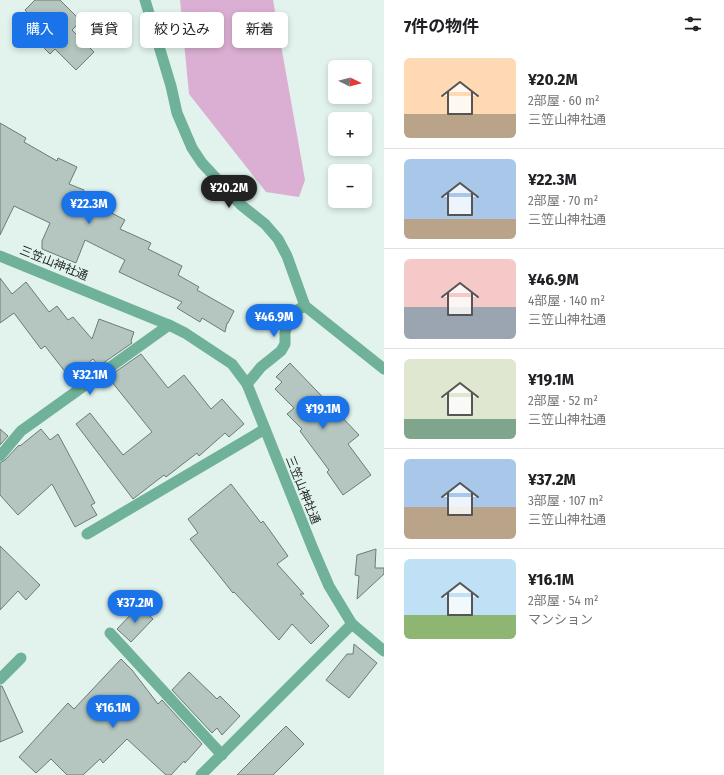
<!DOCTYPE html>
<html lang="ja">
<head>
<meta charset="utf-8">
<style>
  :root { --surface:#fff; --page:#f6f6f6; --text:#202124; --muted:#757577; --line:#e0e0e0; --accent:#1a73e8 }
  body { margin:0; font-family:"Fira Sans Condensed","Noto Sans JP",sans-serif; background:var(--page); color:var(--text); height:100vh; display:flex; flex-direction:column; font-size:15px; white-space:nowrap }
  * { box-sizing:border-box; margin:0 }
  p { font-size:13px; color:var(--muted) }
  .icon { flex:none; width:22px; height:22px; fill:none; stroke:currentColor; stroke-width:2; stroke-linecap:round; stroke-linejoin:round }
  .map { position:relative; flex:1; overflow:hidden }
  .sheet { display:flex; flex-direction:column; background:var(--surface); width:340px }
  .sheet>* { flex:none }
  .top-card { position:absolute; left:12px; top:12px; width:312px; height:36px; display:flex; gap:8px }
  .needle { width:26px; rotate:96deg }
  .controls { position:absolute; left:328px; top:60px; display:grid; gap:8px }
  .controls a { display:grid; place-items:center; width:44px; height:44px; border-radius:6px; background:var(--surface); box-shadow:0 2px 6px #0003; font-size:20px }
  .price { position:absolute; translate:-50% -34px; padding:0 9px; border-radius:14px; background:var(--accent); color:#fff; font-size:13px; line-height:26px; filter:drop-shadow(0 1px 2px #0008) }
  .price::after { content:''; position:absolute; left:50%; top:24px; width:12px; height:9px; margin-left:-6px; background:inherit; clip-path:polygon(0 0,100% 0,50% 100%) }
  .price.current { background:#222; color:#fff }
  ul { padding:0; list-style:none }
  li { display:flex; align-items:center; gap:12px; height:100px; padding:0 20px }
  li+li { border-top:1px solid var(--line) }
  li span { display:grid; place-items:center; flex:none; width:112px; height:80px; border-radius:6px; color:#555 }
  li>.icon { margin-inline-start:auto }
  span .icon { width:48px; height:48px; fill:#fffc; stroke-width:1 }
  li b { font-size:17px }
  h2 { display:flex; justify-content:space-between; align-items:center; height:48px; padding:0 20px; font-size:17px }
  .chip { padding:0 14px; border-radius:6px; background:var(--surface); box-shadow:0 2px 6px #0003; font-size:14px; line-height:36px }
  .chip.current { background:var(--accent); color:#fff }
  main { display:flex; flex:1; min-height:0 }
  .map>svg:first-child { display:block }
  .green { fill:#dbafd3 }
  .building { fill:#b4c6bf; stroke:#6b7c75 }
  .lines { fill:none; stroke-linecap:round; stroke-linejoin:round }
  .minor { stroke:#6fb199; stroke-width:11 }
  .labels { text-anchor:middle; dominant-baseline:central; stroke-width:3; stroke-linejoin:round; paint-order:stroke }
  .street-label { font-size:12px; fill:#1b211f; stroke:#e1f3ec }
</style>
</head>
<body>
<main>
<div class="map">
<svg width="384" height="775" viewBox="0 0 384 775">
  <rect width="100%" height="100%" fill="#e1f3ec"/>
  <!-- green -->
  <path class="green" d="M180,0h93l32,180 -6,17 -33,-5 -77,-98z"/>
  <!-- building -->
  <g class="building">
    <path d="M35,0h25l21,21 -9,9 22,22 -18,18 -21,-21 -5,5 -27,-27 9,-9 -7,-8z"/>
    <path d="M0,123l26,15 -2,4 33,19 1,-3 19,9 -8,17 15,6 -3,7 44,23 -5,9 31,14 -3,6 34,17 -4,9 21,12 -2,3 37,21 -6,12h-1l-2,9 -23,-14 -2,4 -23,-14 5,-6 -63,-30 6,-12 -40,-20 -9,23 -34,-14v-8l8,-18 -36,-17 -14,29z"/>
    <path d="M0,278l12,16 14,-12 23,30 8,-6 11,14 5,-3 19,22 7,-20 35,13 -3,9 1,2 -33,23 -6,-7 -23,19 -25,-32 -4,3 -27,-36 -14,10z"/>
    <path d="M141,354l27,34 16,-13 27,34 11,-10 22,25 -15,13 -4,-4 -26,23 -2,-3 -31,24 -2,-2 -31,24 -57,-75 14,-11 33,42 29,-23 -44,-55z"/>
    <path d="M290,363l69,72 -11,9 23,31 -28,20 -16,-23 2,-2 -29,-39 2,-2 -15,-15 7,-6 -19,-19 7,-7 -6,-5z"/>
    <path d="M0,429l8,7 -8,9z"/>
    <path d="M41,429l9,11 8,-6 37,69 -4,2 6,10 -22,12 -23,-43 -34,31 -18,-20v-32l5,-3 14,-15 1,1z"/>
    <path d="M231,484l30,39 2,-2 25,35 -11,8 27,30h-4l29,32 -18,18 -19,-20 -13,16 -45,-48 -1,1 -43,-54 8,-6 -10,-14z"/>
    <path d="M0,546l40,39 -14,15 -8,-9 -18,19z"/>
    <path d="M376,549l-1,19h9v6l-27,25 2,-23 -4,-1 2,-20z"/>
    <path d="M139,606l14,13 -22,23 -14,-13z"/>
    <path d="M354,644l23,19 -28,35 -23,-18 21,-26h6z"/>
    <path d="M121,659l11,11 26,34 4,-4 40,44 -17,19 -1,-2 -13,14h-5l-39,-36 -24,24 -3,-4 -17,16h-16l-16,-16 -15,14 -17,-16 49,-54 6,6z"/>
    <path d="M189,672l28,27 3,-3 20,20 -18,19 -5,-7 -5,5 -40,-43z"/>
    <path d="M0,686h2l21,46 -23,10z"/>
    <path d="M286,726l18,18 -31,31h-36z"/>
  </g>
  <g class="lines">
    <!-- minor -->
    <g class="minor">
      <path d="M145,0l26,86 6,27 15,35 10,15 39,42 24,19 13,15 9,17 18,50 79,63"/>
      <path d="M0,256l169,69 16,8 47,31 15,20 66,165 16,37 23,38 32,27"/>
      <path d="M247,384l14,-17 20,-16 4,-7v-11l3,-11 7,-11 10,-5"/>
      <path d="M0,456l21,-25 148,-106"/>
      <path d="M87,534l178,-105"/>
      <path d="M110,633l112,122"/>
      <path d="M0,679l21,-21"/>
      <path d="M201,775l151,-151"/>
    </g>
  </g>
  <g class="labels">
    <!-- street labels -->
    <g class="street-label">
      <text transform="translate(54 263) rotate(22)">三笠山神社通</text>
      <text transform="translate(303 490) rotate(68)">三笠山神社通</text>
    </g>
  </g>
</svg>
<div class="controls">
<a><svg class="needle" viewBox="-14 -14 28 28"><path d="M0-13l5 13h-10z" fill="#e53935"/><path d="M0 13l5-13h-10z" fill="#757577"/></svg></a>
<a>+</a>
<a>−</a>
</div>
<b class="price current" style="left:229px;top:209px">¥20.2M</b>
<b class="price" style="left:89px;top:225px">¥22.3M</b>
<b class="price" style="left:274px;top:338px">¥46.9M</b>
<b class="price" style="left:90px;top:396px">¥32.1M</b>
<b class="price" style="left:323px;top:430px">¥19.1M</b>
<b class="price" style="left:135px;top:624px">¥37.2M</b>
<b class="price" style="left:113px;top:729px">¥16.1M</b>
<div class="top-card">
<a class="chip current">購入</a>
<a class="chip">賃貸</a>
<a class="chip">絞り込み</a>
<a class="chip">新着</a>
</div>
</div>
<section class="sheet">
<h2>7件の物件<svg class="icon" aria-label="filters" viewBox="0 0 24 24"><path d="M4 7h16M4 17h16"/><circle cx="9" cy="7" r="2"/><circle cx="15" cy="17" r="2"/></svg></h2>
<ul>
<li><span style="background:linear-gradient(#ffd9b3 70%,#b9a48a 0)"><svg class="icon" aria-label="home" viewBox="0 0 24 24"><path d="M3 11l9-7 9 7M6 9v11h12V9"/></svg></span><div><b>¥20.2M</b><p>2部屋 · 60 m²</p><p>三笠山神社通</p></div></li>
<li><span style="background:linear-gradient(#a9c7e8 75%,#b9a48a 0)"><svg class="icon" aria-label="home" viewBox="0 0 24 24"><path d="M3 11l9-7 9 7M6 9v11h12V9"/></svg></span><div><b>¥22.3M</b><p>2部屋 · 70 m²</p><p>三笠山神社通</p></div></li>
<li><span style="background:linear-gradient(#f6c9c9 60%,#9aa5b1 0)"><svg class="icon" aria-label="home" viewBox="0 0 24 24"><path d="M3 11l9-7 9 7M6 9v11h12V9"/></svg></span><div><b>¥46.9M</b><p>4部屋 · 140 m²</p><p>三笠山神社通</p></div></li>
<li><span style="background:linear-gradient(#dfe7d0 75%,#7fa58c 0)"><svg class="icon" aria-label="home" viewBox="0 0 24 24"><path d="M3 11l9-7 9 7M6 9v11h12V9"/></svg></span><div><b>¥19.1M</b><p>2部屋 · 52 m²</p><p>三笠山神社通</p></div></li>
<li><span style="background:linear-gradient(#a9c7e8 60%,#b9a48a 0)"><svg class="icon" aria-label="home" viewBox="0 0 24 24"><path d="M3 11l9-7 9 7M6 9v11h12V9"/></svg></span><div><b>¥37.2M</b><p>3部屋 · 107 m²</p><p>三笠山神社通</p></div></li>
<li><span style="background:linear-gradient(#bfe0f5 70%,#8fb573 0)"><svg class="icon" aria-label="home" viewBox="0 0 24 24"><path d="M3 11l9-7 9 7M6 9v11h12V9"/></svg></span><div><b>¥16.1M</b><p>2部屋 · 54 m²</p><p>マンション</p></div></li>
</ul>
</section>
</main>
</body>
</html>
